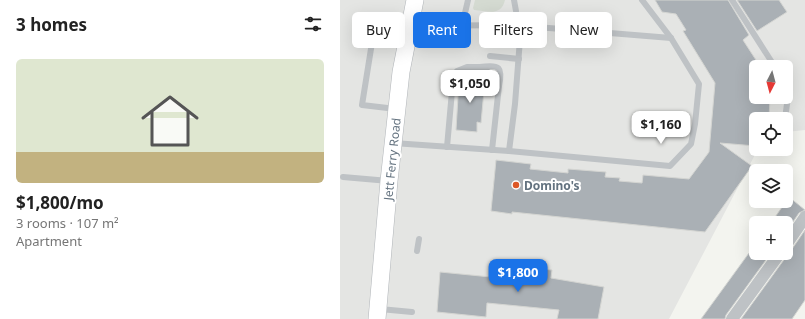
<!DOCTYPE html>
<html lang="en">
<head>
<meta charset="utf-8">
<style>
  :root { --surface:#fff; --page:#f6f6f6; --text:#222; --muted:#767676; --accent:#1a73e8 }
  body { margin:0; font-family:"Noto Sans",sans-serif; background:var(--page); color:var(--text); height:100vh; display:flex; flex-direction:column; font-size:15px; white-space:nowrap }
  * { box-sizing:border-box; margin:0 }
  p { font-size:13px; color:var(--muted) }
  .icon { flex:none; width:22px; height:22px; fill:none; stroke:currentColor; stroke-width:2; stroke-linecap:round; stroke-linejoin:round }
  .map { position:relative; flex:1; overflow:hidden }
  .sheet { display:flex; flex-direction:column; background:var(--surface); width:340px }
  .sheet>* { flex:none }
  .guide { position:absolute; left:12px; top:12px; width:380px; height:36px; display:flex; gap:8px }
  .needle { width:26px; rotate:186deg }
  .buttons { position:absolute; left:409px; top:60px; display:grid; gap:8px }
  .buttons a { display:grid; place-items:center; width:44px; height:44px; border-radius:6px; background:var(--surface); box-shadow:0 4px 16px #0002; font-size:20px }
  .price { position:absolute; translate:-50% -34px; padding:0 9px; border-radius:8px; background:#fff; color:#222; font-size:13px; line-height:26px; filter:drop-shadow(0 1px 2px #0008) }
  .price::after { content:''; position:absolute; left:50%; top:24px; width:12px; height:9px; margin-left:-6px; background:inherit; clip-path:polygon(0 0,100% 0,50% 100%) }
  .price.selected { background:var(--accent); color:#fff }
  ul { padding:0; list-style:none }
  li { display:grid; align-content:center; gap:8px; height:212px; padding:0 16px }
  li span { display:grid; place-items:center; height:124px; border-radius:6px; color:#555 }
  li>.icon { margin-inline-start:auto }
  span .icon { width:72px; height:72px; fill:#fffc; stroke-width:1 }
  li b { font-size:17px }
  h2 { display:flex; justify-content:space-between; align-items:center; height:48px; padding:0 16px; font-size:17px }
  .pill { padding:0 14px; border-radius:6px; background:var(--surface); box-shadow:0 4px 16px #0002; font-size:14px; line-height:36px }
  .pill.selected { background:var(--accent); color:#fff }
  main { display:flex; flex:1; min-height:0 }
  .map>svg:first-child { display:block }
  .built { fill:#e4e5e3; fill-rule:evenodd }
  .green { fill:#d4dad1 }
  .building { fill:#aab0b5; stroke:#d4d5d2 }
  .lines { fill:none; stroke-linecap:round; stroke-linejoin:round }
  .secondary-casing { stroke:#b1b5b9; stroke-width:18 }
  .lane { stroke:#bec2c5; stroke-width:6 }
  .street { stroke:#bec2c5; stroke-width:12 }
  .secondary { stroke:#fff; stroke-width:17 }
  .poi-dot { fill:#dd5726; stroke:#fff; stroke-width:1.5 }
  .labels { text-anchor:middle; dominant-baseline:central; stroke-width:4; stroke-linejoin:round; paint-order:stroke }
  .street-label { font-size:12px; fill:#63727f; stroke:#fff }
  .poi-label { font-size:12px; font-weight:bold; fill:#63727f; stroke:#fff; text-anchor:start }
</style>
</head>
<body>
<main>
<section class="sheet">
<h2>3 homes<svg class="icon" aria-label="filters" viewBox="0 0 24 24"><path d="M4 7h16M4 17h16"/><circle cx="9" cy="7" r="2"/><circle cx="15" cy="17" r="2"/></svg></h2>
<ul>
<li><span style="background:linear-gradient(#dfe7d0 75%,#c2b280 0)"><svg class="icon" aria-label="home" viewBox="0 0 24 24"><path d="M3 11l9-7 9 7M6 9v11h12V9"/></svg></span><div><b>$1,800/mo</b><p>3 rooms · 107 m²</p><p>Apartment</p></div></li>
</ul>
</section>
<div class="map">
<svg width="465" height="319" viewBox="0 0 465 319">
  <rect width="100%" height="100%" fill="#f3f4ef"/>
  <!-- built -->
  <path class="built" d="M0,0h465v130l-19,2v-13h-30v30h2l-89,170h-329zM416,67h30v30h-30z"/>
  <!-- green -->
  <path class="green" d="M135,0h30c-4,17 -18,11 -31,10l-1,-2z"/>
  <!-- building -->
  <g class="building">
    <path d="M315,0h73l21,35 -6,5 13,20v37h14l-1,22h-13v27l-36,-3 32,23 -47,66 -193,-20v2l-21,-3 5,-51 35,4 -1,5 38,4v-4l38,3 -1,5 15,1 -1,3 23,2 1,-8 46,4 20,-27 6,-69 -32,-52 3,-1 -10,-16 -14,-2z"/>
    <path d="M397,0h42l8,12 -30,19z"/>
    <path d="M129,78l16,2 -4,43 -4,-1v10l-21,-2 3,-50 10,1z"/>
    <path d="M449,197l16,13 -6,3 -13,19v-9h-15z"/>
    <path d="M465,230v70l-13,19h-51l45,-62 1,-5 5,-3z"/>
    <path d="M409,253h22l-45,62 -1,4h-24z"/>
    <path d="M163,265l49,5 -1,8 53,9 -6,32h-41l2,-9 -72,-7 -1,14 -49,-5 3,-40 61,6z"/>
  </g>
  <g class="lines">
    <defs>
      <path id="secondary" d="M37,319l12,-138 12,-109 14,-72"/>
    </defs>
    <!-- secondary casing -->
    <use href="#secondary" class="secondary-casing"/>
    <!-- lane -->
    <g class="lane">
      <path d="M174,0l2,11"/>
      <path d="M392,0l43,67"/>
      <path d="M27,16l7,14h16l16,6"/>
      <path d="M71,26l101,-1 159,13"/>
      <path d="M122,26l6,-26"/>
      <path d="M34,30l-12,75 34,4"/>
      <path d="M150,56l29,3"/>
      <path d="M140,67c20,-3 23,0 19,19"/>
      <path d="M445,119l4,-30 -3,-5"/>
      <path d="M53,143l116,8 161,15 21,-22 4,-20 4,-40 -28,-46 -29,-38"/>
      <path d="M107,147l6,-67 4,-9 10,-4h13l13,8 6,11 -7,64"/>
      <path d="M169,151l6,-47 6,-78"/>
      <path d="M439,152l1,-3"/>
      <path d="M3,177l46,4"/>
      <path d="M77,251l2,-12"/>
      <path d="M40,309l32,3"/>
    </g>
    <!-- street -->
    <g class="street">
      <path d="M446,245l19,-28"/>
      <path d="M392,319l48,-66"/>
    </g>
    <!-- secondary -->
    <use href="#secondary" class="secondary"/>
  </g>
  <!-- markers -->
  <circle class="poi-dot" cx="176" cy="185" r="4"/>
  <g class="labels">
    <!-- street labels -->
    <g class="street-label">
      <text transform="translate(52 159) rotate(-84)">Jett Ferry Road</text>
    </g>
    <!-- poi labels -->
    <g class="poi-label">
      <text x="184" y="185">Domino's</text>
    </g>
  </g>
</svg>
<div class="buttons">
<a><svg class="needle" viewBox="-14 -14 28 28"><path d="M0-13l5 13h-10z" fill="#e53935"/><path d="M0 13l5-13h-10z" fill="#767676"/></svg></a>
<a><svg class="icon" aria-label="locate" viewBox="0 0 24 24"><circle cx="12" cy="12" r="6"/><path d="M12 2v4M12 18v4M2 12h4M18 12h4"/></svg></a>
<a><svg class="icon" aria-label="layers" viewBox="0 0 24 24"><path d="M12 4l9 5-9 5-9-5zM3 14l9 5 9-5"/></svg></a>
<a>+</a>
</div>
<b class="price" style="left:130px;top:104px">$1,050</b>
<b class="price" style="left:321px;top:145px">$1,160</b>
<b class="price selected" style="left:178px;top:293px">$1,800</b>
<div class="guide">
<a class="pill">Buy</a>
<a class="pill selected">Rent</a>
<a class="pill">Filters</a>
<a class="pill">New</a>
</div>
</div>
</main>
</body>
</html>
